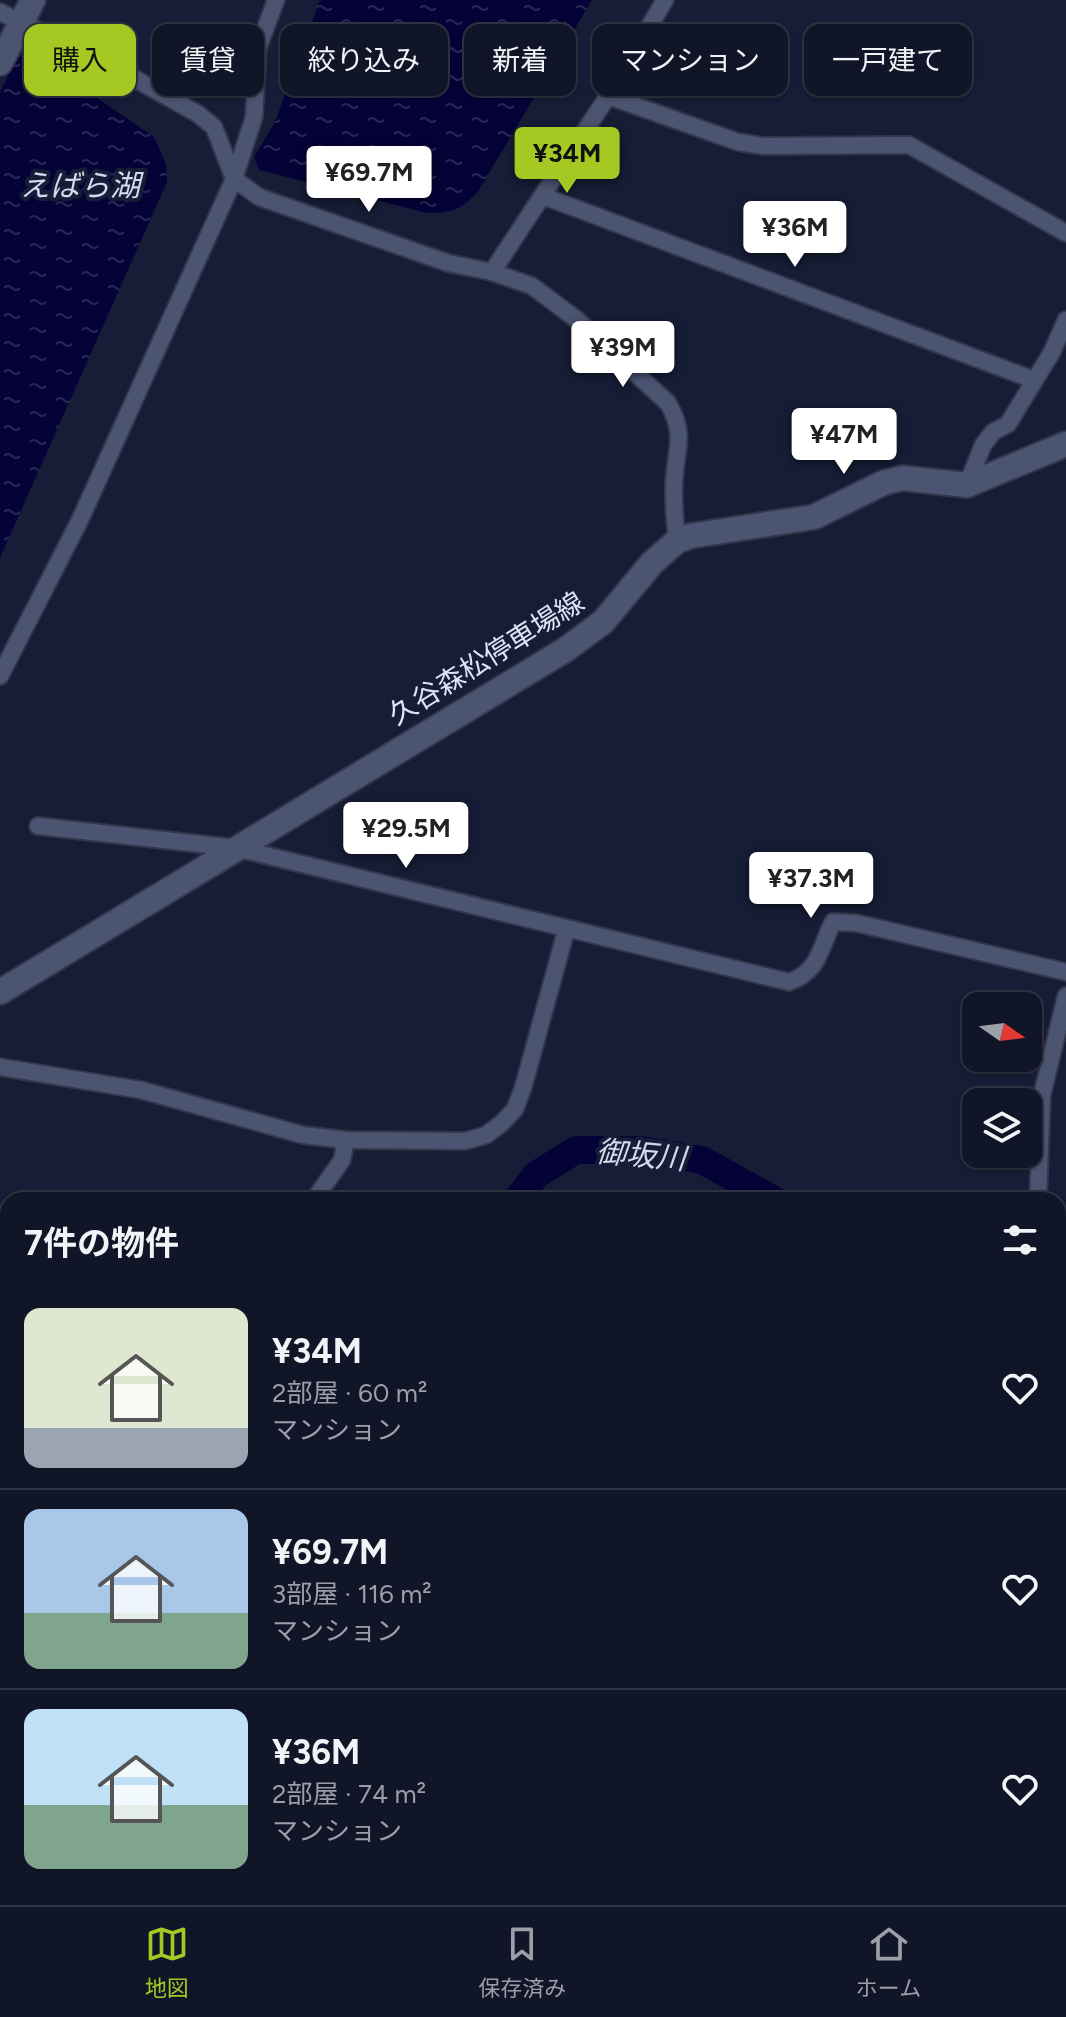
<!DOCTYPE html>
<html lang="ja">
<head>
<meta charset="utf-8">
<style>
  :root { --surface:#101628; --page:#1e2334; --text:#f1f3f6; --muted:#9c9fa8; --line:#303545; --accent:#a6c822 }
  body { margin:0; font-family:Figtree,"Noto Sans JP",sans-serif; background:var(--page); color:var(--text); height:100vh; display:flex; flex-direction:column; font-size:30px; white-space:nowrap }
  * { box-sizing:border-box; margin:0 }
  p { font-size:26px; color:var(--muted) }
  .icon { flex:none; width:44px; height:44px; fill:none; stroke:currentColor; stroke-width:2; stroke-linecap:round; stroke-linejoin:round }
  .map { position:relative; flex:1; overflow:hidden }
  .drawer { position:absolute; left:0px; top:1192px; width:1066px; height:714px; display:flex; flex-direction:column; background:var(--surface); border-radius:24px 24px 0 0; box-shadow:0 2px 6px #0004,0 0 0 2px var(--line) }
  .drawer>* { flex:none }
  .guide { position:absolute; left:24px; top:24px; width:1018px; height:72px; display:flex; gap:16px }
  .needle { width:52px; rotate:104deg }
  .fabs { position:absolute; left:962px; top:992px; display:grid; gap:16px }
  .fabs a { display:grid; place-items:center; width:80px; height:80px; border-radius:16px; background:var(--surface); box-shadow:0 2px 6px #0004,0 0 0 2px var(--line); font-size:40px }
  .price { position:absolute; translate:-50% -68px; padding:0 18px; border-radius:8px; background:#fff; color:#222; font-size:26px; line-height:52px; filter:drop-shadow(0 2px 4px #0008) }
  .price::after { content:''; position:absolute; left:50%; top:48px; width:24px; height:18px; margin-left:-12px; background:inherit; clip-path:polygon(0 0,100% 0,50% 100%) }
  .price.current { background:var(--accent); color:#111 }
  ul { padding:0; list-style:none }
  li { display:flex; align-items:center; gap:24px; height:200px; padding:0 24px }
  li+li { border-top:2px solid var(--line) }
  li span { display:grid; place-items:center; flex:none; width:224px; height:160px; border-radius:16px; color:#555 }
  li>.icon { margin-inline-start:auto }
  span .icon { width:96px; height:96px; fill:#fffc; stroke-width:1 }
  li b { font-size:34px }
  h2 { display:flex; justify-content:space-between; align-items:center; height:96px; padding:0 24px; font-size:34px }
  .tag { padding:0 28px; border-radius:16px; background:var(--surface); box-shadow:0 2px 6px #0004,0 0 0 2px var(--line); font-size:28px; line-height:72px }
  .tag.current { background:var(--accent); color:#111 }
  .tab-bar { display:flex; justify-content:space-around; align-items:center; height:112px; border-top:2px solid var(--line); background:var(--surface); font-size:22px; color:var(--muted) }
  .tab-bar a { display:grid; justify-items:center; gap:4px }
  .tab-bar .current { color:var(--accent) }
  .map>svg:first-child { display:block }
  .water { fill:url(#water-ripples) }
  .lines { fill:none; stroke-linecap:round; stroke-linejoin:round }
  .river { stroke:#050237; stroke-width:28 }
  .street-casing { stroke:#34374c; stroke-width:20 }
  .secondary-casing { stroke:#34374c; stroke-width:28 }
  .street { stroke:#4b5471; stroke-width:16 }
  .secondary { stroke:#4b5471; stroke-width:24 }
  .labels { text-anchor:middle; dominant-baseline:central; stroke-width:8; stroke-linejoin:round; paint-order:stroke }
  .street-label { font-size:28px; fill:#dee3f5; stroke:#161d36 }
  .water-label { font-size:30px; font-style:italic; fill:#d3daef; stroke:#161d36 }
</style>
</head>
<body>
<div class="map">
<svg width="1066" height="1905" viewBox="0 0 1066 1905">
  <defs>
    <pattern id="water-ripples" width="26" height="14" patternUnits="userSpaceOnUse" patternTransform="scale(2)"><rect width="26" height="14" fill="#050237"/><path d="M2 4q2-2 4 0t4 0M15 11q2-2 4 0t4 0" fill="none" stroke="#292755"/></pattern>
  </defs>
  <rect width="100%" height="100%" fill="#161d36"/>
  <!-- water -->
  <g class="water">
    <path d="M320,0h272l-113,190c-14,18 -29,24 -52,23l-168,-43 -5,-13 21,-35z"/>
    <path d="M36,56l118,81 12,27 1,18 -167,376v-466l17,-35z"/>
  </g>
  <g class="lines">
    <!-- river -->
    <g class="river">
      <path d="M517,1200l19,-25 40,-25h65l61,10 72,40"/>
      <path d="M1058,1406l8,5"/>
      <path d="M0,1883l8,-4"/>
    </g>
    <defs>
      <g id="street">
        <path d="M0,12l114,55 84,47 16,13 20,52 25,18 189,66 44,9 40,14 44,33 92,84c19,33 7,47 6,81 -1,19 1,38 3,57"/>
        <path d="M608,96l130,46 26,4 145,-1 157,88"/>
        <path d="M543,196l491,184"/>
        <path d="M492,272l116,-176 57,-96"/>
        <path d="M967,485l16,-40 10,-13 15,-8 44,-72 14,-32"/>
        <path d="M0,676l80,-156 154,-341 20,-62 4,-69 18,-48"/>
        <path d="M38,826l198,22 553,134c30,-10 31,-34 44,-60l23,1 210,49"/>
        <path d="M0,1067l141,23 162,45 43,5 119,1 21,-6 16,-12 13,-14 8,-21 43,-157"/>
        <path d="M314,1200l28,-40 4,-20"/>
        <path d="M1038,1200l4,-105 24,-99"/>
        <path d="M1058,1261l8,5"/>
        <path d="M1058,1448l8,3"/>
        <path d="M0,1608l8,-10"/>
        <path d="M1058,1711l8,4"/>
        <path d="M0,1787l8,5"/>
        <path d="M386,1898l37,7"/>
        <path d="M186,1905l2,-7"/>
        <path d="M325,1905l2,-7"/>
        <path d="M570,1905l3,-7"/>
        <path d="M709,1905l2,-7"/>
      </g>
      <g id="secondary">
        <path d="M0,63l33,-63"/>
        <path d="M0,992l565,-342 38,-28 49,-59 25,-22 13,-5 124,-19 69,-34 19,-5 65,7 99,-41"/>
        <path d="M1058,1675l8,-2"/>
        <path d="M83,1905l29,-7"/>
      </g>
    </defs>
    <!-- street casing -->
    <use href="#street" class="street-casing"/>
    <!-- secondary casing -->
    <use href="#secondary" class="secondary-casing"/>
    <!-- street -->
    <use href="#street" class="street"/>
    <!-- secondary -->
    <use href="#secondary" class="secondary"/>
  </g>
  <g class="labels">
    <!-- street labels -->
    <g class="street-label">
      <text transform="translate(486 658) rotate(-32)">久谷森松停車場線</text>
    </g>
    <!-- water labels -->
    <g class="water-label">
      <text x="80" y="185">えばら湖</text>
      <text transform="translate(641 1155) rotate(5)">御坂川</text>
    </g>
  </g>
</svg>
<div class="fabs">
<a><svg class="needle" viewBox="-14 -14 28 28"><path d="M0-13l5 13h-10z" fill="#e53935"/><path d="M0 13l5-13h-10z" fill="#9c9fa8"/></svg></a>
<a><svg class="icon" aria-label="layers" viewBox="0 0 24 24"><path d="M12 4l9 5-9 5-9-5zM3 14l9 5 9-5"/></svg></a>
</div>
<b class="price current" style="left:567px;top:195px">¥34M</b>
<b class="price" style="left:369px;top:214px">¥69.7M</b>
<b class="price" style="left:795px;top:269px">¥36M</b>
<b class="price" style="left:623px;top:389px">¥39M</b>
<b class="price" style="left:844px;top:476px">¥47M</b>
<b class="price" style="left:406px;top:870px">¥29.5M</b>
<b class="price" style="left:811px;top:920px">¥37.3M</b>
<div class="guide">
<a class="tag current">購入</a>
<a class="tag">賃貸</a>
<a class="tag">絞り込み</a>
<a class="tag">新着</a>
<a class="tag">マンション</a>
<a class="tag">一戸建て</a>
</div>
<section class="drawer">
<h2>7件の物件<svg class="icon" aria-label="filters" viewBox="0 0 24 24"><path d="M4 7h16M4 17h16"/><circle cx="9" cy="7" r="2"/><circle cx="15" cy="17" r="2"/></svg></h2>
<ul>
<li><span style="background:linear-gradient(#dfe7d0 75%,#9aa5b1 0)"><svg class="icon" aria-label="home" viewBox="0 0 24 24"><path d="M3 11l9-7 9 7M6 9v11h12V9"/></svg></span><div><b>¥34M</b><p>2部屋 · 60 m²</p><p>マンション</p></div><svg class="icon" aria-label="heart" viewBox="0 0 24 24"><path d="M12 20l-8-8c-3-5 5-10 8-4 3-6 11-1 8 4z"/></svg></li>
<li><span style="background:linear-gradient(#a9c7e8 65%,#7fa58c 0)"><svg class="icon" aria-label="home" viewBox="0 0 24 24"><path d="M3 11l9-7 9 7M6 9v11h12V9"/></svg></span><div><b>¥69.7M</b><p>3部屋 · 116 m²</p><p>マンション</p></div><svg class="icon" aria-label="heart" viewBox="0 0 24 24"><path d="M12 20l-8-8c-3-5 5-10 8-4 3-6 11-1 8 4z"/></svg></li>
<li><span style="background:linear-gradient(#bfe0f5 60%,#7fa58c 0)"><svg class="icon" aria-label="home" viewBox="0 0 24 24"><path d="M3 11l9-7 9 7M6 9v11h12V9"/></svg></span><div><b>¥36M</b><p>2部屋 · 74 m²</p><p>マンション</p></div><svg class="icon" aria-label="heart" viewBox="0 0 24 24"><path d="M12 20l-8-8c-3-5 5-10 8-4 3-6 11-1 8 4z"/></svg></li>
</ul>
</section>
</div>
<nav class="tab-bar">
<a class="current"><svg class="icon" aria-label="map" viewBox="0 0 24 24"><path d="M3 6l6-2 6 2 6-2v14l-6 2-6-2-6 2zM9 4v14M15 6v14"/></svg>地図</a>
<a><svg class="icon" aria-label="saved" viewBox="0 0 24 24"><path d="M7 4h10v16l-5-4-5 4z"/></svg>保存済み</a>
<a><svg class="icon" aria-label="home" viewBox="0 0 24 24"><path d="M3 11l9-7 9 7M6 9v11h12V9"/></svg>ホーム</a>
</nav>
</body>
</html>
